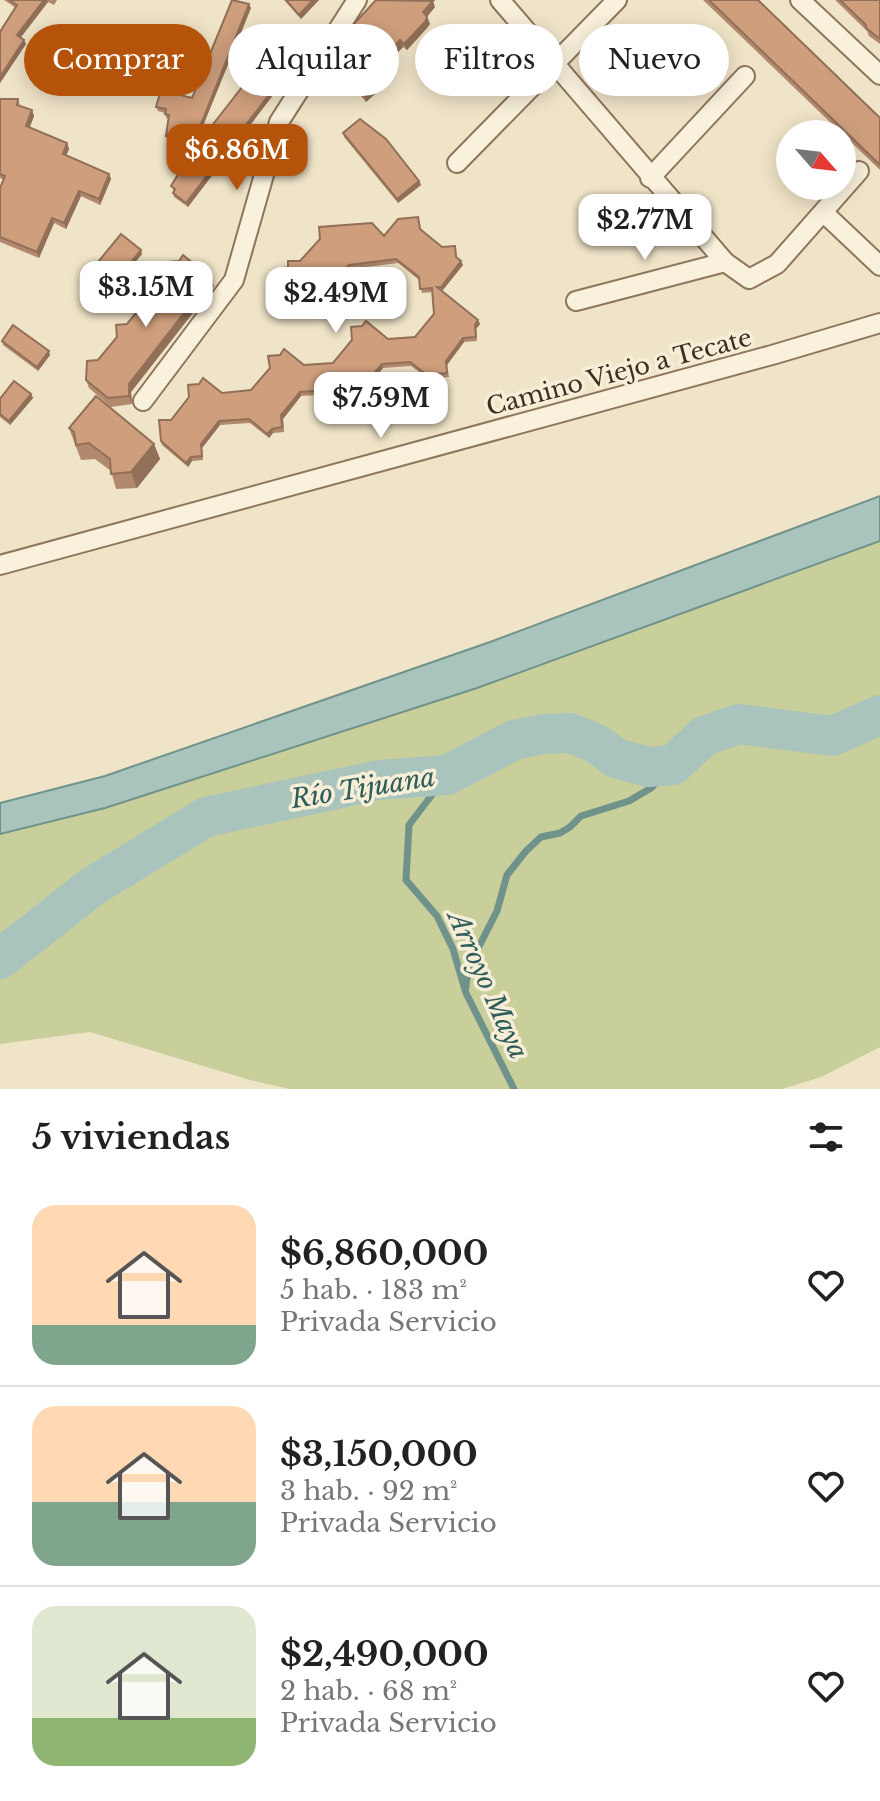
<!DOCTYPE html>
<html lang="es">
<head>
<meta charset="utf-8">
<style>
  :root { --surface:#fff; --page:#f2f2f2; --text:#222; --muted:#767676; --line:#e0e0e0; --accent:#b45309 }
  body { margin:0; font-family:"Libre Baskerville",serif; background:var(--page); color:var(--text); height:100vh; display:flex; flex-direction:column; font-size:30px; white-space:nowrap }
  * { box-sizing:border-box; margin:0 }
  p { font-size:26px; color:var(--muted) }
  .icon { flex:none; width:44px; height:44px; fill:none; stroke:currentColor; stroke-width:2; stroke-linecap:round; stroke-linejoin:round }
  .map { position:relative; height:1089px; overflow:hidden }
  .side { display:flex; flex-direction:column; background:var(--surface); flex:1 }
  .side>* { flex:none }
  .top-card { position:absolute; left:24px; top:24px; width:832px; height:72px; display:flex; gap:16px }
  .needle { width:52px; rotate:118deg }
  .buttons { position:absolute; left:776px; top:120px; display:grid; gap:16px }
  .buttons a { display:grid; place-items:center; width:80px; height:80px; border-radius:50%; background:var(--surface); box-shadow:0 4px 20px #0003; font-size:40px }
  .price { position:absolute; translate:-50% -68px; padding:0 18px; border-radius:16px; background:#fff; color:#222; font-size:26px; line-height:52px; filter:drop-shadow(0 2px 4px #0008) }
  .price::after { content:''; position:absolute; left:50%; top:48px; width:24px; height:18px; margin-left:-12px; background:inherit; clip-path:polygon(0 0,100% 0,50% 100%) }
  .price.current { background:var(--accent); color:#fff }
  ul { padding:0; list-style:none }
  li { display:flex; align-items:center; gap:24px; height:200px; padding:0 32px }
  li+li { border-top:2px solid var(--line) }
  li span { display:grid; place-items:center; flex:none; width:224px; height:160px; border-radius:24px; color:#555 }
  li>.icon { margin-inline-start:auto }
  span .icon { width:96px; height:96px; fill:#fffc; stroke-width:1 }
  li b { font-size:34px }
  h2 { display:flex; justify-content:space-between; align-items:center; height:96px; padding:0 32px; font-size:34px }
  .chip { padding:0 28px; border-radius:36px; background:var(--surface); box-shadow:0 4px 20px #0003; font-size:28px; line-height:72px }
  .chip.current { background:var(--accent); color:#fff }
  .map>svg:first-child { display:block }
  .green { fill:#c9cf9b }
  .water { fill:#a9c4bc; stroke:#6f938a; stroke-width:2 }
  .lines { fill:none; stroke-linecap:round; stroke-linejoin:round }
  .stream { stroke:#6f938a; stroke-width:7 }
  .river { stroke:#a9c4bc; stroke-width:40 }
  .minor-casing { stroke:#8d765c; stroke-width:22 }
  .minor { stroke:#faf1dc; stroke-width:18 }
  .wall { fill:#b2896c }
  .shaded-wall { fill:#916f58 }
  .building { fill:#cf9f7d; stroke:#916f58; stroke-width:2 }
  .labels { text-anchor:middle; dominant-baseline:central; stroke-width:7; stroke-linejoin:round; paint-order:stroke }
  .street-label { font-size:24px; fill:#3d2e20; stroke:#f7eed8 }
  .water-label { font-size:26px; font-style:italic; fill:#2f5d5a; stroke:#f7eed8 }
</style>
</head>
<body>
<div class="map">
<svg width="880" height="1089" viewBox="0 0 880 1089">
  <rect width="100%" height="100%" fill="#f0e4c8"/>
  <!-- green -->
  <path class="green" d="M880,541v506l-59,30 -39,12h-493l-39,-9 -160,-48 -90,12v-210l105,-26 372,-120z"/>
  <!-- water -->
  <path class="water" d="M880,496v45l-403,147 -372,120 -105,26v-31l105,-27 385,-134z"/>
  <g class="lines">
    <!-- stream -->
    <g class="stream">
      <path d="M447,775l-38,50 -3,55 31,36 16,33 13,44 48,96"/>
      <path d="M466,987l2,-19 29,-57 10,-36 19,-24 15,-14 19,-4 10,-6 11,-11 48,-15 22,-13 22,-23"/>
    </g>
    <!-- river -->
    <path class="river" d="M0,959l93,-73 113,-69 173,-37 68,-5 67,-35 29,-6 27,-1 25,10 21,15 32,9 25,-2 31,-29 35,-12 93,12 48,-21"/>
    <defs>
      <g id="minor">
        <path d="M500,0l225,262 24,17 28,-15 82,-93"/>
        <path d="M800,0l80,75"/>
        <path d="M457,163l160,-163"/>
        <path d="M650,178l95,-102"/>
        <path d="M824,213l56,53"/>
        <path d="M576,301l149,-39"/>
        <path d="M143,401l91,-121 45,-158 78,-122"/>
        <path d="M0,565l772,-210 108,-32"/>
      </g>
    </defs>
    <!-- minor casing -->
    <use href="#minor" class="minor-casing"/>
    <!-- minor -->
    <use href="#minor" class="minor"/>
  </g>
  <!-- wall -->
  <g class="wall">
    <path d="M4,0h53l-3,5 -6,-3 -28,35 4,3 2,4 -26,39 16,-75z"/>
    <path d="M284,0h35l-18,19z"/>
    <path d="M703,0h55l122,118v52z"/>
    <path d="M835,0h45v44l-11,-8 -2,-5z"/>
    <path d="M435,7l-8,10 3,7 -3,4 -20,22 -4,-3 -27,28 4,6 3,6 -17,15 -34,-40 -3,-6z"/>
    <path d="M251,8l-51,125 -32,7 -2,-4 3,-17 -3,-1 -1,-5 -7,-2 -2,-4 36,-9z"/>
    <path d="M292,70l-104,137 -14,-10 -1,-4 1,-2 -3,-5z"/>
    <path d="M0,99h18l2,7 12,4 2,6 -4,11 37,16 2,6 -3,6 43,19 2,5 -11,26 -19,-9 -15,33 -12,-6 -15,35 -39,-16v-54l4,-8 -4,-2z"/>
    <path d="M343,133l76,48 2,4 -23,18 -54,-66z"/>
    <path d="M419,221l2,9 21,17 14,3 1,8 6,7 -21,26 36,29 2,4 -4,5 1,12 -13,1 -17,23 2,12 -11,1 -4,5 -23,-17 -28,2 -18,22 1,13 -11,1 -4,5 -18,-15 -32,2 -18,23 1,13 -11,1 -4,5 -19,-15 -30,2 -18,23 1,12 -11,1 -4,6 -26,-22 -1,-4 10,-21 51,-27 29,-3 53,-25 29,-2 55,-24 27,-2 19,-23 -2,-22 -10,1 -3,-13 -21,-17 -48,6 -20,22 1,12h-11l-6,6 -29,-27 -1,-4 16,-17 84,-25z"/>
    <path d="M141,250l1,4 -23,28 -19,-15 -2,-5z"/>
    <path d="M214,286l-83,106 1,12 -21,3 -22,-19 -3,-8 12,-20 52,-64z"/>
    <path d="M2,341l48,14 -12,16 -35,-26z"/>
    <path d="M31,394l2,4 -23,27 -10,-8v-18z"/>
    <path d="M69,428l85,16 6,15 -23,29 -21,1 -5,-18 -16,-12 -14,1z"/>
  </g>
  <!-- shaded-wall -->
  <g class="shaded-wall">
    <path d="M44,0h3l1,2 -29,38 -2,-5z"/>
    <path d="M313,0h6l-18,19 -2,-4z"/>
    <path d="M433,1l2,6 -10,12 -2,-7z"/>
    <path d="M249,4l2,4 -51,125 -1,-4z"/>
    <path d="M427,17l3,7 -3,4 -20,22 -3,-6z"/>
    <path d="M24,40l2,4 -26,39v-6z"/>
    <path d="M400,40l3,7 -29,30 -3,-6z"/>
    <path d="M291,66l1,4 -104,137 -2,-4z"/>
    <path d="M380,81l3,6 -17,15 -2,-6z"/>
    <path d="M32,110l2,6 -6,15 -2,-5z"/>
    <path d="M67,143l2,6 -4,10 -2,-5z"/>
    <path d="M109,174l2,5 -11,26 -1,-6z"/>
    <path d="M419,181l2,4 -23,18 -1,-4z"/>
    <path d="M79,191l2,5 -15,33 -2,-6z"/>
    <path d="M52,218l2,5 -15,35 -2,-6z"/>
    <path d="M141,250l1,4 -23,28 -1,-4z"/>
    <path d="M461,261l2,4 -21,26 -1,-4z"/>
    <path d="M349,265l1,4 -20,22 1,12 -2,-16z"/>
    <path d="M211,278l3,8 -83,106 1,12 -3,-8v-12z"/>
    <path d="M319,299l1,4 -6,6 -1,-4z"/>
    <path d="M478,320l2,4 -4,5 1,12 -2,-16z"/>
    <path d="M463,338l1,4 -17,23 2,12 -3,-16z"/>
    <path d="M49,351l1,4 -12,16 -1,-4z"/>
    <path d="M382,364l1,4 -18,22 1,13 -3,-17z"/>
    <path d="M437,374l1,4 -4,5 -2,-4z"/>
    <path d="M300,392l1,4 -18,23 1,13 -3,-17z"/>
    <path d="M31,394l2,4 -23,27 -1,-4z"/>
    <path d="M219,421l1,4 -18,23 1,12 -2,-16z"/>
    <path d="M272,429l1,4 -4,5 -2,-4z"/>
    <path d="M154,444l6,15 -23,29 -6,-16z"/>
    <path d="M191,457l1,4 -4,6 -2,-4z"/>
  </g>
  <!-- building -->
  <g class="building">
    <path d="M9,0h35l-27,35 7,5 -24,37v-45l17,-27z"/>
    <path d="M232,0l17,4 -50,125 -33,7 3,-21 -4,-1 1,-5 -10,-2 5,-17 31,8z"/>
    <path d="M286,0h27l-14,15z"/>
    <path d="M376,0l57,1 -10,11 4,5 -2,5 -21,22 -4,-4 -29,31 9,10 -16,15 -35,-40 10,-16z"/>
    <path d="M709,0h49l122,118v47z"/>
    <path d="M840,0h40v39l-14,-11v-3z"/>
    <path d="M271,50l20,16 -105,137 -13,-10 2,-4 -4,-3 22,-36z"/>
    <path d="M0,99h18l-1,6 15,5 -6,16 41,17 -4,11 46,20 -10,25 -20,-8 -15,32 -12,-5 -15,34 -37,-15v-49l5,-12 -5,-2z"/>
    <path d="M360,119l26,20 33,42 -22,18 -54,-66z"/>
    <path d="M418,217l2,12 22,18 13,-1 1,11 5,4 -20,26h-4l41,33 -3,5 1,12 -13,1 -17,23 1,12 -10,1 -5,5 -22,-17 -28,2 -19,22 1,13 -11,1 -4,5 -18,-15 -31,2 -19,23 1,12 -10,2 -5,5 -18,-15 -30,2 -18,23 1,12 -11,1 -5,6 -25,-22 -2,-21h12l18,-23 -1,-12 11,-1 4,-6 19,15 29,-3 19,-22 -2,-12 12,-1 4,-6 20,16 29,-2 19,-23 -1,-13 11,-1 4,-5 22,18 27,-2 19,-23 -2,-26 -12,1 -1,-12 -23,-18 -47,6 -20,22 1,12h-11l-6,6 -29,-27 4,-5v-12h12l20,-22 -1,-12 53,-4 12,13 14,-17z"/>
    <path d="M121,234l20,16 -23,28 -20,-16z"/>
    <path d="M183,255l28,23 -82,106v12l-21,2 -22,-18 1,-19 11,-1 19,-23 -1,-12 11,-1 13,-16 -1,-11 11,-1 19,-22 -1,-12 11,-1z"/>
    <path d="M13,325l36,26 -12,16 -35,-26z"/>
    <path d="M14,381l17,13 -22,27 -9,-7v-15z"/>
    <path d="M96,396l58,48 -23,28 -20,2 -1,-15 -21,-16 -13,2 -2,-13 -5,-4z"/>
  </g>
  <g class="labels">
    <!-- street labels -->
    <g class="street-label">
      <text transform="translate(619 372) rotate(-15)">Camino Viejo a Tecate</text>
    </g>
    <!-- water labels -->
    <g class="water-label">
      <text transform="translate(363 788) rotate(-9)">Río Tijuana</text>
      <text transform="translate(488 985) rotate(66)">Arroyo Maya</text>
    </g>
  </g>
</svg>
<div class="buttons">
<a><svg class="needle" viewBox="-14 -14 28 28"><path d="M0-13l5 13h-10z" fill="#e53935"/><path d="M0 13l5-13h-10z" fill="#767676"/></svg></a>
</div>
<b class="price current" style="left:237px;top:192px">$6.86M</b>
<b class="price" style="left:645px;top:262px">$2.77M</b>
<b class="price" style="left:146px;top:329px">$3.15M</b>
<b class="price" style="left:336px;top:335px">$2.49M</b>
<b class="price" style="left:381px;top:440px">$7.59M</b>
<div class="top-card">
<a class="chip current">Comprar</a>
<a class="chip">Alquilar</a>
<a class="chip">Filtros</a>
<a class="chip">Nuevo</a>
</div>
</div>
<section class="side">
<h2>5 viviendas<svg class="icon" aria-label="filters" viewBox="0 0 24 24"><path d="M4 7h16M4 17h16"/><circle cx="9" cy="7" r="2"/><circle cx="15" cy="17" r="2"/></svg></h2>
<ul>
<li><span style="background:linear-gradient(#ffd9b3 75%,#7fa58c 0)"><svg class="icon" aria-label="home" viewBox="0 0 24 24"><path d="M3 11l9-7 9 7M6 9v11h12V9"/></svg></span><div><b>$6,860,000</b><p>5 hab. · 183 m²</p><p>Privada Servicio</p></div><svg class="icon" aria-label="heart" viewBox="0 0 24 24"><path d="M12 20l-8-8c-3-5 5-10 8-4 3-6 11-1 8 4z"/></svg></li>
<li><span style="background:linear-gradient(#ffd9b3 60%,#7fa58c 0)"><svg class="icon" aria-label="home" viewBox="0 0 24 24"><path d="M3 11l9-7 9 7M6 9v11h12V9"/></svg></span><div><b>$3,150,000</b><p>3 hab. · 92 m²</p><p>Privada Servicio</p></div><svg class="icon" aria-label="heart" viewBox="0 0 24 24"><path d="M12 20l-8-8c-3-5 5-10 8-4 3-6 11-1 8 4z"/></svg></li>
<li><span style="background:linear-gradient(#dfe7d0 70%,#8fb573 0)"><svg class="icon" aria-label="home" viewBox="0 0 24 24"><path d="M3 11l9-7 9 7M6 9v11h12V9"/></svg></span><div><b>$2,490,000</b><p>2 hab. · 68 m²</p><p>Privada Servicio</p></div><svg class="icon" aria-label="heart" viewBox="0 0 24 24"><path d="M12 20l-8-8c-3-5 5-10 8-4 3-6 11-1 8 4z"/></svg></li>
</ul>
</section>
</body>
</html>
